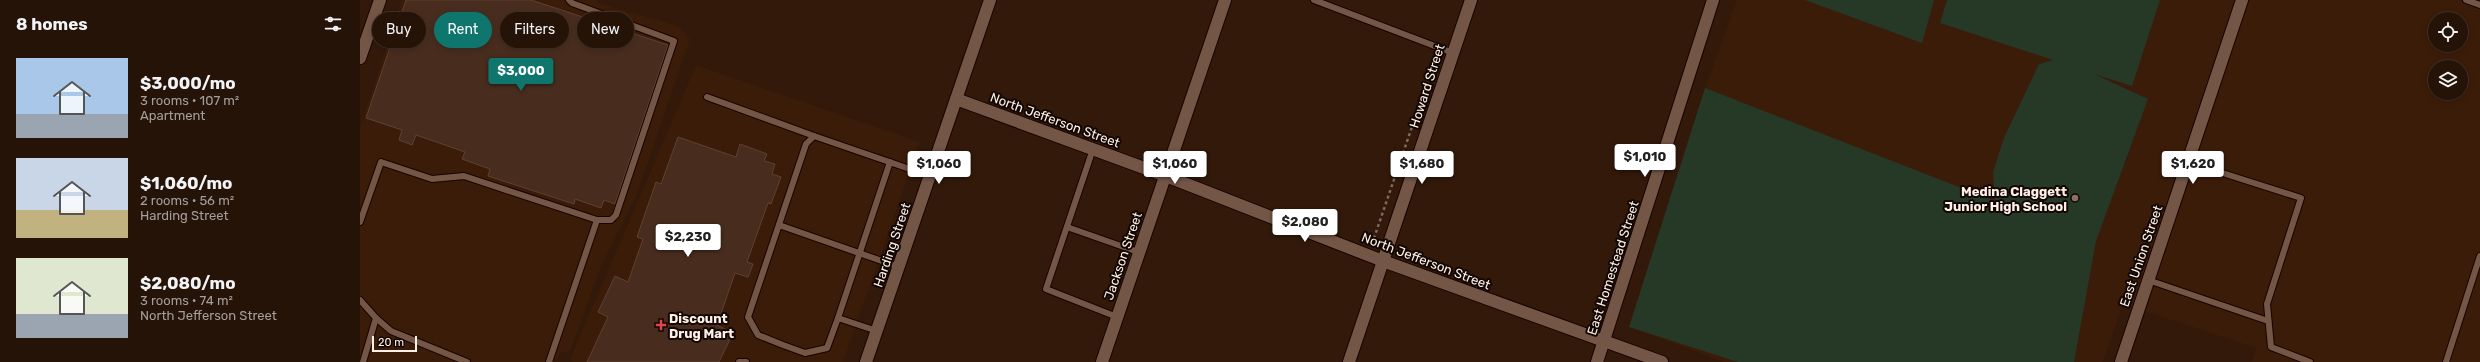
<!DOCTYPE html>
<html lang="en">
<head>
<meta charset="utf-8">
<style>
  :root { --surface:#261308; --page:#2e1c12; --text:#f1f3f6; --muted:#a49e9c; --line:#423229; --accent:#0f766e }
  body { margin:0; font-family:Rubik,sans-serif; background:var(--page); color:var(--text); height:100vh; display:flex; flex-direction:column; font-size:15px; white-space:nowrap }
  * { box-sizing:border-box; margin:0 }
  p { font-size:13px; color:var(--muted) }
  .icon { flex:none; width:22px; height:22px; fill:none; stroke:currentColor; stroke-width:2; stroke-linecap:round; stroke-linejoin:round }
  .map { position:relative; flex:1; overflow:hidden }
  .drawer { display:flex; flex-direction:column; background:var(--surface); width:360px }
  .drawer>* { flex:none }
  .guide { position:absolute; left:12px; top:12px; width:380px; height:36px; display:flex; gap:8px }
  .controls { position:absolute; left:2068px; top:12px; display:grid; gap:8px }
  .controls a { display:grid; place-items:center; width:40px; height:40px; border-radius:50%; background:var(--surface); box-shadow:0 2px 6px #0003,0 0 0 1px var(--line); font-size:20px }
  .scale { position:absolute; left:12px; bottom:10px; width:45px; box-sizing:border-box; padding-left:4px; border:2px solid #feefe7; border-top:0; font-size:11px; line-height:14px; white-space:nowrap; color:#feefe7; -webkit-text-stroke:3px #120703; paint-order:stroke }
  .price { position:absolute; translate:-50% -34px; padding:0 9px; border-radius:4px; background:#fff; color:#222; font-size:13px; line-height:26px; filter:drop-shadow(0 1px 2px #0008) }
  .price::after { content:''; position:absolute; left:50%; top:24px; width:12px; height:9px; margin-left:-6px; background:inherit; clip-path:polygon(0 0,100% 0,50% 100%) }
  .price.on { background:var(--accent); color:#fff }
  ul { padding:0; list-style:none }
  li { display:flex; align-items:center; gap:12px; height:100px; padding:0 16px }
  li span { display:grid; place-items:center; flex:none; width:112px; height:80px; border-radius:0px; color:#555 }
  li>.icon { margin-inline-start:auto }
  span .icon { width:48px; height:48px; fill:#fffc; stroke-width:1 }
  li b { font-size:17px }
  h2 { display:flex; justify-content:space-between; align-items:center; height:48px; padding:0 16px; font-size:17px }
  .pill { padding:0 14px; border-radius:18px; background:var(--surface); box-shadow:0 2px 6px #0003,0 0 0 1px var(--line); font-size:14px; line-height:36px }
  .pill.on { background:var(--accent); color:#fff }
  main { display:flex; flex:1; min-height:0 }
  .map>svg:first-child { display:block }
  .built { fill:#3b1c09; fill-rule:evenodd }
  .green { fill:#253926 }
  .building { fill:#482d1e; stroke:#5e4132 }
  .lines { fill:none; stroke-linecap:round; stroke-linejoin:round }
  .service-casing { stroke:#180300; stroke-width:8 }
  .minor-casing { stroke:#180300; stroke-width:14 }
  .tertiary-casing { stroke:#180300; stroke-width:14 }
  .path { stroke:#7e695d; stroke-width:2.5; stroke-dasharray:3 3; stroke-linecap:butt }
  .service { stroke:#745647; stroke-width:6 }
  .minor { stroke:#745647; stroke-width:12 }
  .tertiary { stroke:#745647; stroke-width:12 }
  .education-dot { fill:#8d6e63; stroke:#120703; stroke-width:1.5 }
  .health-dot { fill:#e0444e; stroke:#120703; stroke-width:1.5 }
  .labels { text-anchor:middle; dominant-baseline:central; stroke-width:4; stroke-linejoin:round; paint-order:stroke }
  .street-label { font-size:13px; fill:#feefe7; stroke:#120703 }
  .poi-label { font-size:13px; font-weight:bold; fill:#feefe7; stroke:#120703; text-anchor:end }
</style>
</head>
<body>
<main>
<section class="drawer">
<h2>8 homes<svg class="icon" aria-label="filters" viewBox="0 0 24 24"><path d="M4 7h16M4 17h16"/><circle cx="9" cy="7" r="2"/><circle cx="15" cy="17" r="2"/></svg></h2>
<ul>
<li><span style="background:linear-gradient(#a9c7e8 70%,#9aa5b1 0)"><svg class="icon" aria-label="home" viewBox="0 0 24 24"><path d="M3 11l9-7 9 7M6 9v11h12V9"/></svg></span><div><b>$3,000/mo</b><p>3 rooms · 107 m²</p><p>Apartment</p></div></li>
<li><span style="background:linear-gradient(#c9d6e8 65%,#c2b280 0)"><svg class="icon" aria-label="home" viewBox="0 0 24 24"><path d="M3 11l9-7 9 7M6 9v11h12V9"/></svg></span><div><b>$1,060/mo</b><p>2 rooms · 56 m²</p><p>Harding Street</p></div></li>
<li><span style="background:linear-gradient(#dfe7d0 70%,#9aa5b1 0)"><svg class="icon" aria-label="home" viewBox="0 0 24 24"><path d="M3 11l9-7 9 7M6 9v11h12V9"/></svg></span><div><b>$2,080/mo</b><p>3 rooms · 74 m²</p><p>North Jefferson Street</p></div></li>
</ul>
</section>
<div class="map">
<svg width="2120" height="362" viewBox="0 0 2120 362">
  <rect width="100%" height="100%" fill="#32190a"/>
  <!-- built -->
  <g class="built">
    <path d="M42,0h194l2,3 80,23 12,13 -54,158 -34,67 -32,87 -8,1 -8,10h-194v-234z"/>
    <path d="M1377,0h743v362h-228l4,-14 -133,-44 -20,58h-379l-95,-35 76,-239zM2075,19h26v26h-26zM2075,67h26v26h-26z"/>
    <path d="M336,65l224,77 -77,220h-271l-1,-5z"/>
  </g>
  <!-- green -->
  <g class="green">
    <path d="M1445,0h129l-12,43z"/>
    <path d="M1587,0h213l-28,86 -38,-12 54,25 -52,142 -22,121h-336l-109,-35 76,-239 290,113 -2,-29 11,-34 35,-74 14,-4 -113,-37z"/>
  </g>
  <!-- building -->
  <g class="building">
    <path d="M46,0h125l137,45 -53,159 -11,-4 -3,8 -26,-9 -1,5 -86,-28 2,-7 -28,-10 3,-7 -49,-17 -4,10 -13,-5 3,-10 -36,-12z"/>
    <path d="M318,137l58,20 4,-13 27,10 -3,7 11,3 -3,10 9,3 -10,27 -3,-1 -21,59 6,2 -5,13 -13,-4 -18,52 16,8 -14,29h-132l21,-45 -10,-5 17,-36 13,6 15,-43 -6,-2 19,-55 5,2z"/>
  </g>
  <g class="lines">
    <defs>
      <g id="service">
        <path d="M954,0l139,53"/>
        <path d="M2106,0l14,5"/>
        <path d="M347,97l107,39"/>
        <path d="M733,149l-47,140 71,28"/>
        <path d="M1828,162l113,36 -34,106 4,43 39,15"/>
        <path d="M0,222l21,-60 51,17 32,-3 133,44"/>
        <path d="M419,225l120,42"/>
        <path d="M707,227l71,25"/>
        <path d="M1788,280l120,41"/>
        <path d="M0,300l16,18 15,13 76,31"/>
        <path d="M478,318l52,-156"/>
        <path d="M517,331l-39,-13 -11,30 -22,5 -22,-8 -25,-10 -10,-18 58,-173 8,-8 116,40"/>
        <path d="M3,362l13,-44"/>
        <path d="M189,362l48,-142h14l5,-5 58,-174 -102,-38 -3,-3"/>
        <path d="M379,362h7"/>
        <path d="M2086,362l34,-106"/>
      </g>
      <g id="minor">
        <path d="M0,58l20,-58"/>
        <path d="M596,99l210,77 217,85 279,101"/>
        <path d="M506,362l124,-362"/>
        <path d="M742,362l123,-362"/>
        <path d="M989,362l122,-362"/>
        <path d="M1237,362l116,-362"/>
      </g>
      <path id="tertiary" d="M1761,362l121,-362"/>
    </defs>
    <!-- service casing -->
    <use href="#service" class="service-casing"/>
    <!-- minor casing -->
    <use href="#minor" class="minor-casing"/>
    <!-- tertiary casing -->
    <use href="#tertiary" class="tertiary-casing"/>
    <!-- path -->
    <path class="path" d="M1012,244l43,-126"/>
    <!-- service -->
    <use href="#service" class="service"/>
    <!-- minor -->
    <use href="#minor" class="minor"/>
    <!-- tertiary -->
    <use href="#tertiary" class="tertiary"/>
  </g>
  <!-- markers -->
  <circle class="education-dot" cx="1715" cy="198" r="4"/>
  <path class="health-dot" d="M299 319h4v4h4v4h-4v4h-4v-4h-4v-4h4z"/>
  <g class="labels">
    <!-- street labels -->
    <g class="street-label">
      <text transform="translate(1067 86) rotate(-72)">Howard Street</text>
      <text transform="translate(695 120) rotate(20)">North Jefferson Street</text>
      <text transform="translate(532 245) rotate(-71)">Harding Street</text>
      <text transform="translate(763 256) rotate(-71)">Jackson Street</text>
      <text transform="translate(1781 256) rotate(-71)">East Union Street</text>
      <text transform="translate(1066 261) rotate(21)">North Jefferson Street</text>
      <text transform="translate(1253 268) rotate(-72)">East Homestead Street</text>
    </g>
    <!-- poi labels -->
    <g class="poi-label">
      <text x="1707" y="191">Medina Claggett<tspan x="1707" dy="15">Junior High School</tspan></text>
      <text x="309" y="318" text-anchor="start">Discount<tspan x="309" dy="15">Drug Mart</tspan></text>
    </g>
  </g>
</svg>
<div class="controls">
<a><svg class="icon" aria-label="locate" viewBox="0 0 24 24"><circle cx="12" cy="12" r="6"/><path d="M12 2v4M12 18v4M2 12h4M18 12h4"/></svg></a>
<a><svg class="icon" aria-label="layers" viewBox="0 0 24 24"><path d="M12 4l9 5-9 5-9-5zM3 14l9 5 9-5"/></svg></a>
</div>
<div class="scale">20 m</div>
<b class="price on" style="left:161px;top:92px">$3,000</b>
<b class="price" style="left:1285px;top:178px">$1,010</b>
<b class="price" style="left:579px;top:185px">$1,060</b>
<b class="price" style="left:815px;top:185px">$1,060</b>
<b class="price" style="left:1062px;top:185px">$1,680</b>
<b class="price" style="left:1833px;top:185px">$1,620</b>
<b class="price" style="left:945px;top:243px">$2,080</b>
<b class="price" style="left:328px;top:258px">$2,230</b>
<div class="guide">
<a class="pill">Buy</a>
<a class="pill on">Rent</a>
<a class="pill">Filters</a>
<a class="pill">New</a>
</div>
</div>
</main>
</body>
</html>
